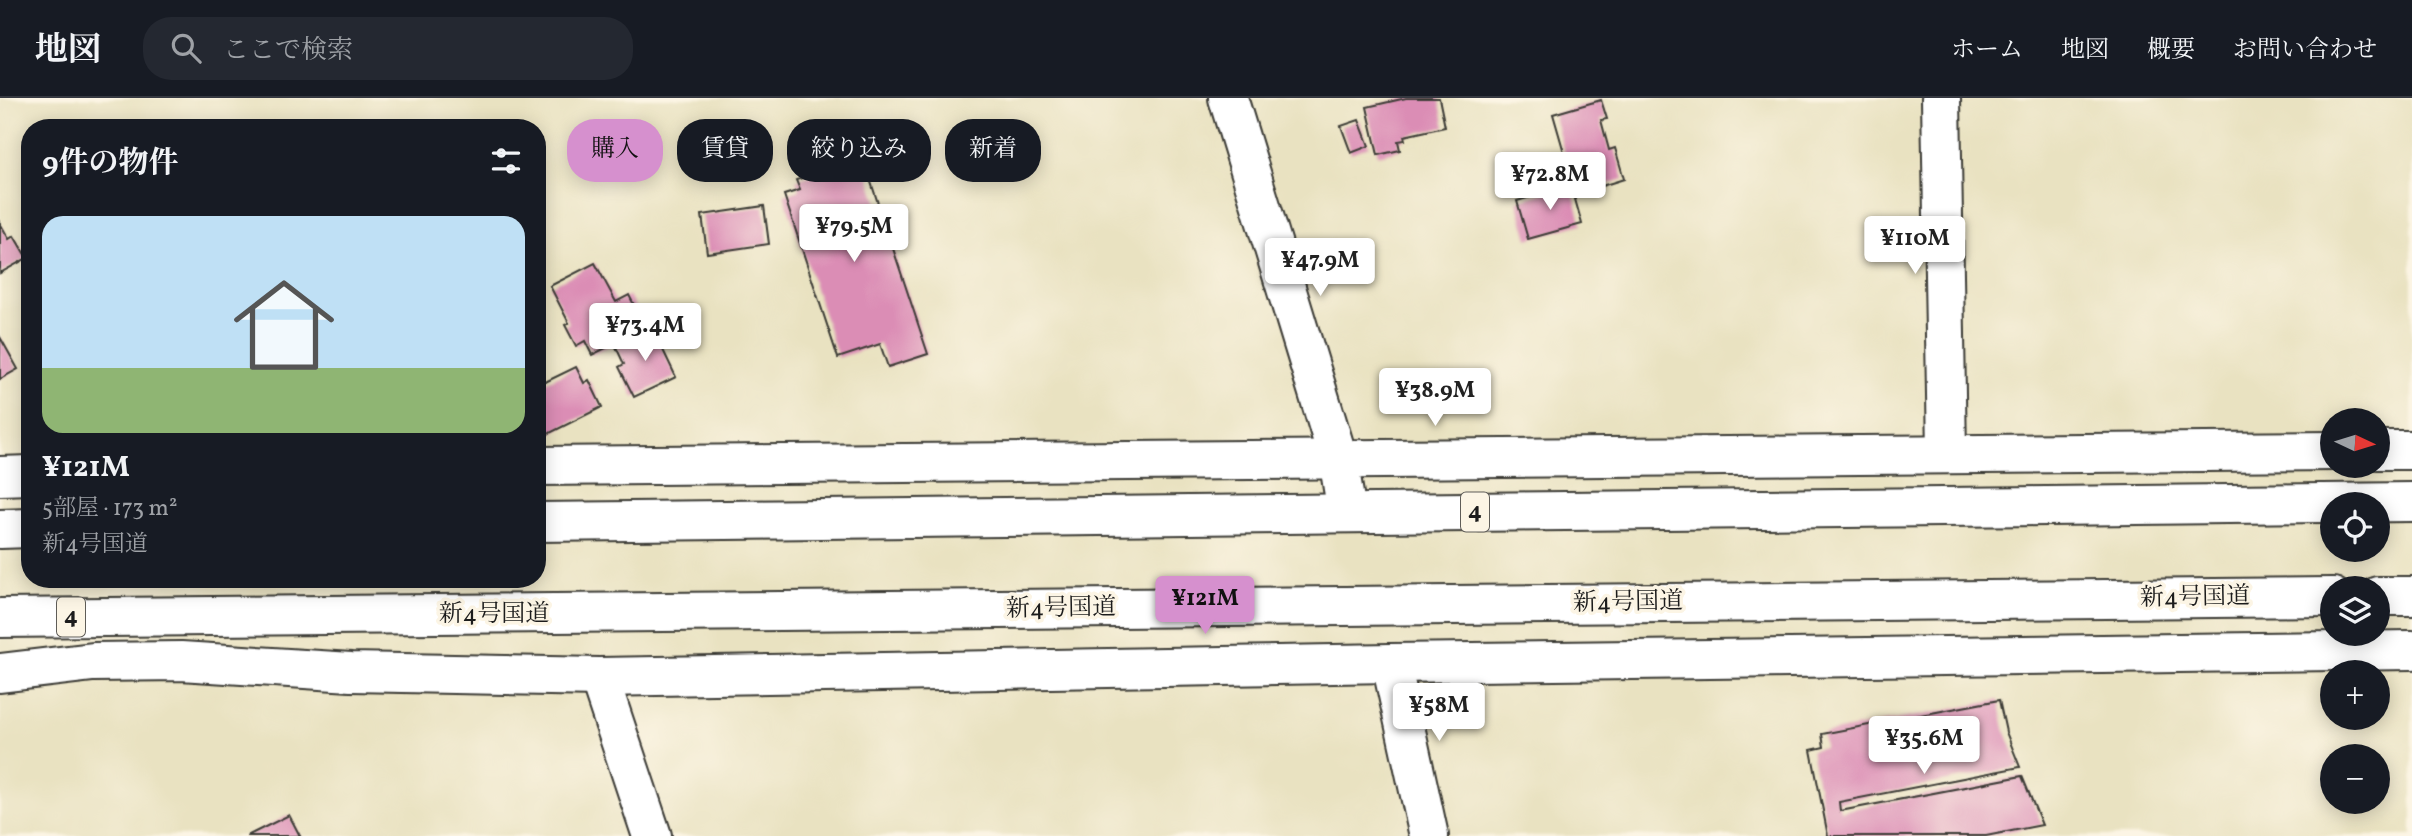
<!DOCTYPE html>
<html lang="ja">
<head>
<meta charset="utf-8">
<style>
  :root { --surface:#171b24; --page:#242831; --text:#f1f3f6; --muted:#9ea1a6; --line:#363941; --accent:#d690ce }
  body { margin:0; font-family:Vollkorn,"Noto Serif JP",serif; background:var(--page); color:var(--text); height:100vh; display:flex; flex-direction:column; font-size:26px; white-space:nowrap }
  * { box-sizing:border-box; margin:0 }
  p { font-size:23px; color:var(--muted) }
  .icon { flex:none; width:38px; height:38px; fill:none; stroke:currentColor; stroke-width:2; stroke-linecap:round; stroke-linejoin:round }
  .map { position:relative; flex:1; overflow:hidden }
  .panel { position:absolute; left:21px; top:21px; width:525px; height:469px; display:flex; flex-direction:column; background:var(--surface); border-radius:28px; box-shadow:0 4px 18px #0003 }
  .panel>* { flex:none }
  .banner { position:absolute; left:567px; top:21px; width:665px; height:63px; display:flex; gap:14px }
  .needle { width:46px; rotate:94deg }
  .fabs { position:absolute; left:2320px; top:310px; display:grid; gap:14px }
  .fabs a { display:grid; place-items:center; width:70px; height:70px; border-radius:50%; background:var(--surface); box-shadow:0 4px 18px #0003; font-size:35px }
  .price { position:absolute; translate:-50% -60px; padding:0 16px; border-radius:7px; background:#fff; color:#222; font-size:23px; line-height:46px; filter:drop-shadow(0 2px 4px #0008) }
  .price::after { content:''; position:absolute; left:50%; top:42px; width:21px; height:16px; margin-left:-10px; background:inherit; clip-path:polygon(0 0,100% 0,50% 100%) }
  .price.current { background:var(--accent); color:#111 }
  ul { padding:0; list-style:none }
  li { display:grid; align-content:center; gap:14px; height:371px; padding:0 21px }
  li span { display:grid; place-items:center; height:217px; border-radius:21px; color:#555 }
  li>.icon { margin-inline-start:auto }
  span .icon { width:126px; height:126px; fill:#fffc; stroke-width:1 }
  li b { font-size:30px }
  h2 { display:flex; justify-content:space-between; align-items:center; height:84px; padding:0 21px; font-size:30px }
  .pill { padding:0 24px; border-radius:28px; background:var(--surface); box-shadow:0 4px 18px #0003; font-size:24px; line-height:63px }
  .pill.current { background:var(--accent); color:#111 }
  header { display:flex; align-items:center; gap:42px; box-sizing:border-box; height:98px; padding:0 35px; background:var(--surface); border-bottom:2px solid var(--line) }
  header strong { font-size:33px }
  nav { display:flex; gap:38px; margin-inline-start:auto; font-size:24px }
  .search { width:490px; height:63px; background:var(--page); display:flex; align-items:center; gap:18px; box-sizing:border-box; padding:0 24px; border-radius:28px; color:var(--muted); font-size:26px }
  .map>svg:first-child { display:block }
  .building { fill:#db8db5 }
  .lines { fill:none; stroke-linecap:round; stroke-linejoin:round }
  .minor-casing { stroke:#3b3a35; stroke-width:42 }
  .highway-casing { stroke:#3b3a35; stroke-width:42 }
  .minor { stroke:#fff; stroke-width:38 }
  .highway { stroke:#fff; stroke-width:38 }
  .labels { text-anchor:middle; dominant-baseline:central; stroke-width:7; stroke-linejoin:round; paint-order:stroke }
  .shield { fill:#fcf5e5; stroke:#5f5d58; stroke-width:2 }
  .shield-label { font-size:23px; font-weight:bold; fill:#1c1c1c }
  .street-label { font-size:24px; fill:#1c1c1c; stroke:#fcf5e5 }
</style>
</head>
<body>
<header>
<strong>地図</strong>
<div class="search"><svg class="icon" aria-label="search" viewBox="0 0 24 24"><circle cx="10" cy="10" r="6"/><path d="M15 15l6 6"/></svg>ここで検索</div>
<nav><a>ホーム</a><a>地図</a><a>概要</a><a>お問い合わせ</a></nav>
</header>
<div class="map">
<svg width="2412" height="738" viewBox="0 0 2412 738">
  <rect width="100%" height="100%" fill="#fcf5e5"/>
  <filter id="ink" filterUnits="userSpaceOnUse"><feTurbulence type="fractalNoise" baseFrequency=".0143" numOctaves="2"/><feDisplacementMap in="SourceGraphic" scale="14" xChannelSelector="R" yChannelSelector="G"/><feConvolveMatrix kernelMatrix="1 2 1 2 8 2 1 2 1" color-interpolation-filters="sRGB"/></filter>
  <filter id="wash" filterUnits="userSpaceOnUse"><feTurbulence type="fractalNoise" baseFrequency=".00686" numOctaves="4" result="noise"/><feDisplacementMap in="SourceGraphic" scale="28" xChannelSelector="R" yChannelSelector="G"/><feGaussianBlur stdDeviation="1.57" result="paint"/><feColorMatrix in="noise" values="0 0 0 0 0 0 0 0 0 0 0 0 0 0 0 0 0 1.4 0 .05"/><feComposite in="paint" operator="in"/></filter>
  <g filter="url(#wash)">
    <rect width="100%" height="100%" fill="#e9e2c1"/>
    <g id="blocks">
      <!-- building -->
      <g class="building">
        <path d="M1406,0h33l6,29 -41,9 1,4 -7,1 2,9 -22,5 -11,-48z"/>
        <path d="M1601,2l6,19 -6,1 8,30 6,-2 9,31 -48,15 -23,-80z"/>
        <path d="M1359,22l10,26 -18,7 -10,-27z"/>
        <path d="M863,60l65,196 -40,13 -8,-23 -42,14 -54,-163 16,-5 -4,-10z"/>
        <path d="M1571,87l11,39 -54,15 -11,-38z"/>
        <path d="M764,108l5,38 -62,9 -5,-38z"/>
        <path d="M0,125l9,16 5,-3 13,22 -27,15z"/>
        <path d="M595,165l21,39 13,-7 17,33 -54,27 -7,-14 -9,5 -11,-21 4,-2 -19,-37z"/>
        <path d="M653,231l23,48 -42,20 -15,-30 5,-3 -8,-17z"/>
        <path d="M0,239l18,32 -18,10z"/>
        <path d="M576,269l8,16 5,-3 13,27 -56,28 -9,-16v-33z"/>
        <path d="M1999,602l7,32 14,35 -181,35 1,9 182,-35 20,49 -56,11h-158l-17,-86 13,-3 -2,-13z"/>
        <path d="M289,717l11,21h-53z"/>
      </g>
    </g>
  </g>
  <g filter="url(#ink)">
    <use href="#blocks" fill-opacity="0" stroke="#3b3a35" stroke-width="2"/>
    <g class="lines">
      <defs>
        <g id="minor">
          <path d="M1228,0l110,360 9,55"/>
          <path d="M1941,0l6,355"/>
          <path d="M2378,352h34"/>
          <path d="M537,368l1796,-15"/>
          <path d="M0,378l30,-1"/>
          <path d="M1391,565l38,173"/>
          <path d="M0,575l93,-11 88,-1 170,11 248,5 792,-14 1021,-13"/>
          <path d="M599,579l53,159"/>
        </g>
        <g id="highway">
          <path d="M537,424l1875,-20"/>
          <path d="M0,431l30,-1"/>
          <path d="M2378,498h34"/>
          <path d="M0,520l2333,-21"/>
        </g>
      </defs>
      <!-- minor casing -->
      <use href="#minor" class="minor-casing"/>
      <!-- highway casing -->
      <use href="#highway" class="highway-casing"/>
      <!-- minor -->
      <use href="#minor" class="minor"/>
      <!-- highway -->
      <use href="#highway" class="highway"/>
    </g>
  </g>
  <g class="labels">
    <!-- shield labels -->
    <g class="shield">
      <rect x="1461" y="394.5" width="28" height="39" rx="5"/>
      <rect x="57" y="499.5" width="28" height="39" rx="5"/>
    </g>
    <g class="shield-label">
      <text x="1475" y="414">4</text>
      <text x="71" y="519">4</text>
    </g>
    <!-- street labels -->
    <g class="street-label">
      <text transform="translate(2195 500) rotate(-1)">新4号国道</text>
      <text transform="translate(1628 505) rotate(-1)">新4号国道</text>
      <text transform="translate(1061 511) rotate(-1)">新4号国道</text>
      <text x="494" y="517">新4号国道</text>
    </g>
  </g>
</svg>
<div class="fabs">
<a><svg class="needle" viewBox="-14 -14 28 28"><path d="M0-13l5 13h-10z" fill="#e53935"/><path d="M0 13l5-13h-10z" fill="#9ea1a6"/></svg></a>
<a><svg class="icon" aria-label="locate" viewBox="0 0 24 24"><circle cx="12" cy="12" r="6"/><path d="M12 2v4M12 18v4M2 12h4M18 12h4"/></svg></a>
<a><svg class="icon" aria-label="layers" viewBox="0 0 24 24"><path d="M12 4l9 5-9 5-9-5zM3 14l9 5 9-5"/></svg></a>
<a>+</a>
<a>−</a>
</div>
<b class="price" style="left:1550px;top:114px">¥72.8M</b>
<b class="price" style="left:854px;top:166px">¥79.5M</b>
<b class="price" style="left:1915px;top:178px">¥110M</b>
<b class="price" style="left:1320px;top:200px">¥47.9M</b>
<b class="price" style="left:645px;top:265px">¥73.4M</b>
<b class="price" style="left:1435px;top:330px">¥38.9M</b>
<b class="price current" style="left:1205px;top:538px">¥121M</b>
<b class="price" style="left:1439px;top:645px">¥58M</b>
<b class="price" style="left:1924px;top:678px">¥35.6M</b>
<div class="banner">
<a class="pill current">購入</a>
<a class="pill">賃貸</a>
<a class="pill">絞り込み</a>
<a class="pill">新着</a>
</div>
<section class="panel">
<h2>9件の物件<svg class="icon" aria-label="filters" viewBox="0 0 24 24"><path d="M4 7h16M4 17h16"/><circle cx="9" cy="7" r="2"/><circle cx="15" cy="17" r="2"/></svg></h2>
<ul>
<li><span style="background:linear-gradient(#bfe0f5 70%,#8fb573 0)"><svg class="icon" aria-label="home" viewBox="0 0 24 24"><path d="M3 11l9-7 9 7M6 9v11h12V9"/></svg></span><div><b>¥121M</b><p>5部屋 · 173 m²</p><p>新4号国道</p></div></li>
</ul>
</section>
</div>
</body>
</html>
